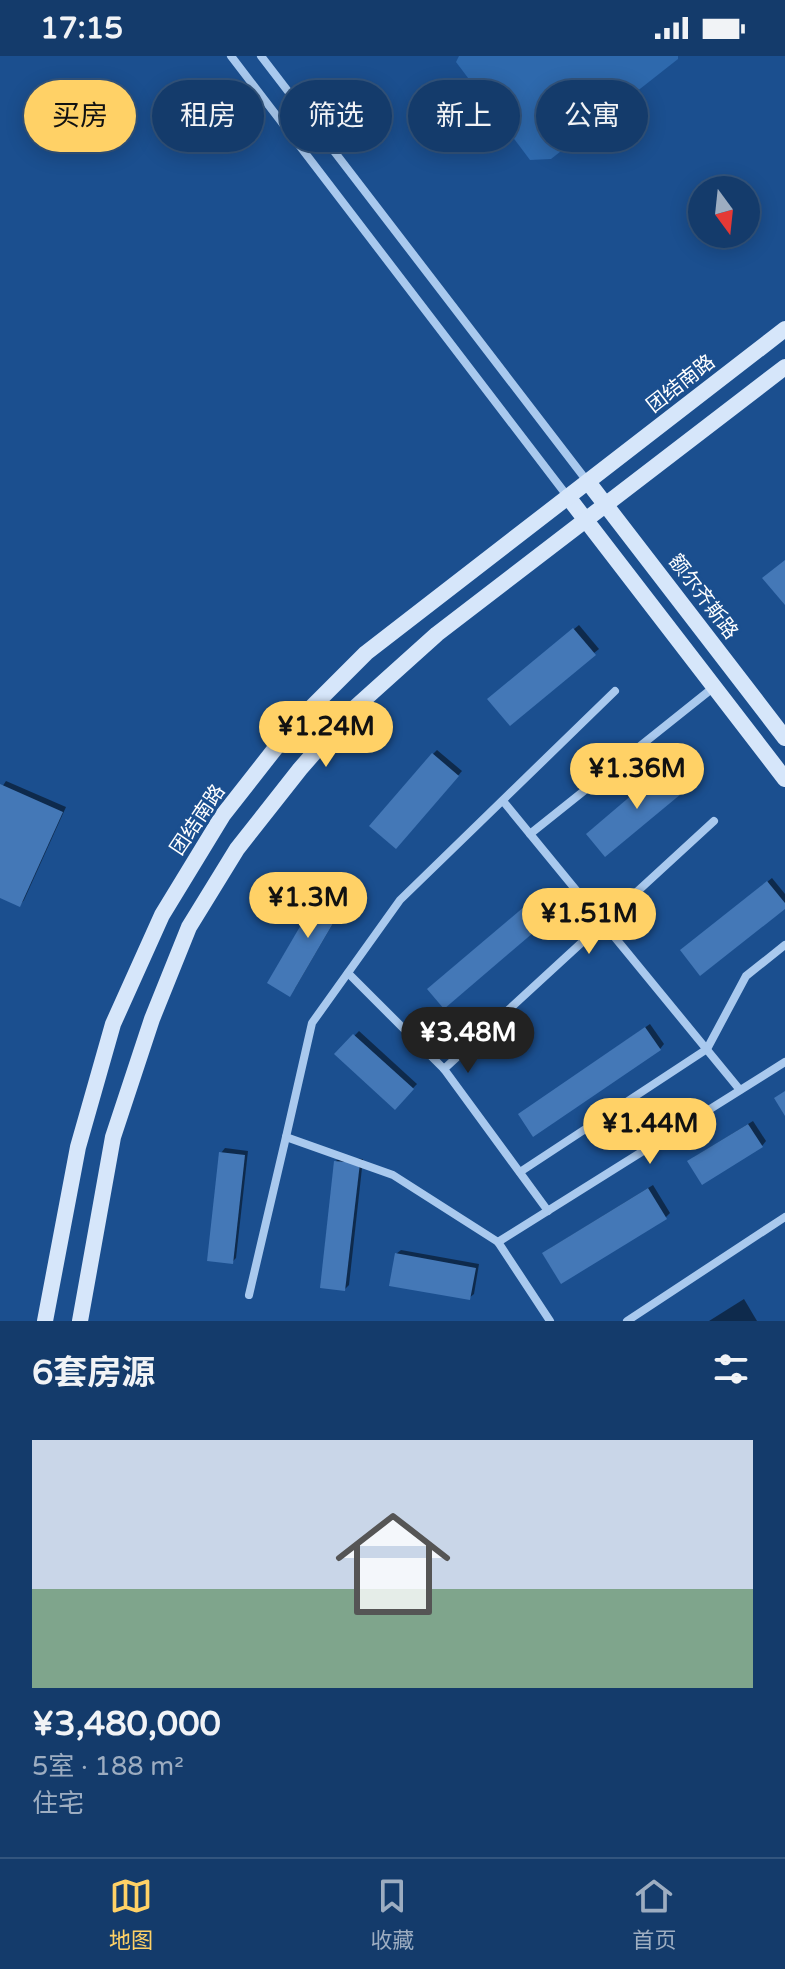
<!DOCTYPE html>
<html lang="zh">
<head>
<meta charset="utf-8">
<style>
  :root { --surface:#143b6b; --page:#1d4271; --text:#f1f3f6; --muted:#9dadc1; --line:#33557e; --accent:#ffd166 }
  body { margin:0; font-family:"Varela Round","Noto Sans SC",sans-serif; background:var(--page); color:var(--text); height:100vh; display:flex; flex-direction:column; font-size:30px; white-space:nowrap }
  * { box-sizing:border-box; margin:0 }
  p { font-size:26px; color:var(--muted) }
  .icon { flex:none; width:44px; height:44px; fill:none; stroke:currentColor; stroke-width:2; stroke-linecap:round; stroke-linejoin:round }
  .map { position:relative; height:1265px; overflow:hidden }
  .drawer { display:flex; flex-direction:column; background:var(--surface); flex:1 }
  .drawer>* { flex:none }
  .hud { position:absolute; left:24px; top:24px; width:738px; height:72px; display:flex; gap:16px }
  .needle { width:52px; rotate:165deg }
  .controls { position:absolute; left:688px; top:120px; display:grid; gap:16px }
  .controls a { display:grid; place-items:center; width:72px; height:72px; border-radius:50%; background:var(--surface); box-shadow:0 4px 20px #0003,0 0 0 2px var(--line); font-size:40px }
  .price { position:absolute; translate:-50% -68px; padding:0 18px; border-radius:28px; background:var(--accent); color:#111; font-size:26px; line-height:52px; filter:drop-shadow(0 2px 4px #0008) }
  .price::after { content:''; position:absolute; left:50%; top:48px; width:24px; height:18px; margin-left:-12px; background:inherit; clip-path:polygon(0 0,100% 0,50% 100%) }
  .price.selected { background:#222; color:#fff }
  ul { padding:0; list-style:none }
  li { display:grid; align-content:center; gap:16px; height:424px; padding:0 32px }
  li span { display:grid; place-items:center; height:248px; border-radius:0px; color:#555 }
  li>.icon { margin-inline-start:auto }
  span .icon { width:144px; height:144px; fill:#fffc; stroke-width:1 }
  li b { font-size:34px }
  h2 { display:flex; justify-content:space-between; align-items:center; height:96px; padding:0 32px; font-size:34px }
  .pill { padding:0 28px; border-radius:36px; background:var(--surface); box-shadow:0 4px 20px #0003,0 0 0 2px var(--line); font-size:28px; line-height:72px }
  .pill.selected { background:var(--accent); color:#111 }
  .status { display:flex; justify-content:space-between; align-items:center; height:56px; padding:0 40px; background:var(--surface); direction:ltr }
  .status svg { height:22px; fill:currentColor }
  .menu { display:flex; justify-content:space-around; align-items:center; height:112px; border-top:2px solid var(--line); background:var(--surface); font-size:22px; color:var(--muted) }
  .menu a { display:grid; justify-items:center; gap:4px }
  .menu .selected { color:var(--accent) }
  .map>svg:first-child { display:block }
  .green { fill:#2e69ad }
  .shadow { fill:#0007 }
  .building { fill:#4478b7 }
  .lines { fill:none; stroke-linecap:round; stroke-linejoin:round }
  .minor { stroke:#a9c9ee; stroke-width:8 }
  .secondary { stroke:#d6e6fa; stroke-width:16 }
  .labels { text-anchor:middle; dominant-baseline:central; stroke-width:6; stroke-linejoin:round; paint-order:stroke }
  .street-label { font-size:20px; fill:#fff; stroke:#1b4f8f }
</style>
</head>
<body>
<div class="status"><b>17:15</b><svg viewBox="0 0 49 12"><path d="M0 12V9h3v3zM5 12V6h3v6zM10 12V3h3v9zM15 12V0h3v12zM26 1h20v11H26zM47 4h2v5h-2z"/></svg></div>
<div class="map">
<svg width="785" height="1265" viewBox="0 0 785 1265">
  <rect width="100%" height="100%" fill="#1b4f8f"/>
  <!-- green -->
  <path class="green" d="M459,0h219v3l-127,100 -21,1 -74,-98z"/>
  <!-- shadow -->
  <g class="shadow">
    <path d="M579,569l20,24 -5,4 -100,42z"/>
    <path d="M437,694l25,21 -62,72 33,-89z"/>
    <path d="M672,707l17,20 -4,4 -93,43z"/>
    <path d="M6,725l60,26 -42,93 -4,5 -20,-9v-106z"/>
    <path d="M772,822l13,16v12l-98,40z"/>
    <path d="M332,823l20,12 -58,99 34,-106z"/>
    <path d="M536,842l14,17 -106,91 -10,-21z"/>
    <path d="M650,968l14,20 -4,5 -140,65z"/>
    <path d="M359,975l58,53 -22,23 -58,-53z"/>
    <path d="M753,1065l13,20 -4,5 -68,11z"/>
    <path d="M225,1092l23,3 -12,107 -4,4 -11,-109z"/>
    <path d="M341,1101l22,2 -14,126 -4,4 -9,-128z"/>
    <path d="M653,1129l17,28 -4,4 -117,32z"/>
    <path d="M401,1194l78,14 -5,30 -5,4 -73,-44z"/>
    <path d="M744,1243l13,22h-48z"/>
  </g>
  <!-- building -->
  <g class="building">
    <path d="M785,504v45l-23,-27z"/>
    <path d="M573,572l23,27 -86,71 -23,-27z"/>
    <path d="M432,697l27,23 -63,73 -27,-23z"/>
    <path d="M667,709l20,24 -82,68 -19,-23z"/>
    <path d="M0,728l63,28 -43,95 -20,-9z"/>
    <path d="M767,825l18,22v6l-85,67 -20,-26z"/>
    <path d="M326,826l23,14 -59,101 -23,-14z"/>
    <path d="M531,845l16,20 -103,88 -17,-20z"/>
    <path d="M645,971l16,23 -128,87 -15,-23z"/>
    <path d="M353,978l61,55 -19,21 -61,-56z"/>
    <path d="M785,1035v25l-11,-18z"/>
    <path d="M748,1068l15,23 -61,38 -15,-24z"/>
    <path d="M219,1096l26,3 -12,109 -26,-3z"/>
    <path d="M334,1105l26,2 -15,128 -25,-3z"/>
    <path d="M648,1132l19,31 -106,65 -19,-31z"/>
    <path d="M395,1197l81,15 -6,32 -81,-14z"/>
  </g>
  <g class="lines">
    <!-- minor -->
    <g class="minor">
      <path d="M231,0l337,441"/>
      <path d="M261,0l326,425"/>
      <path d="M503,745l237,289"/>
      <path d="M530,778l184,-147"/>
      <path d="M348,917l96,96 104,142"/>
      <path d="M444,1013l270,-248"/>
      <path d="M520,1116l187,-123 39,-73 39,-31"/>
      <path d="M498,1186l287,-180"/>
      <path d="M249,1239l37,-158"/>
      <path d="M550,1265l-52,-79 -105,-67 -107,-38 26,-114 88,-123 215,-209"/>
      <path d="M627,1265l158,-104"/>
    </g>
    <!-- secondary -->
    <g class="secondary">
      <path d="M588,426l197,256"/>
      <path d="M568,441l217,282"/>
      <path d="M45,1265l33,-174 35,-123 49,-109 61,-100 69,-88 74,-74 419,-324"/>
      <path d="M80,1265l33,-184 39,-118 37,-92 48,-78 63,-80 48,-55 89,-80 348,-267"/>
    </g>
  </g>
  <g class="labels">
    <!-- street labels -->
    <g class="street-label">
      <text transform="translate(681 328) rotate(-38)">团结南路</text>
      <text transform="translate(703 541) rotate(53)">额尔齐斯路</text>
      <text transform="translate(198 764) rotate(-56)">团结南路</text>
    </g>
  </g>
</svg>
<div class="controls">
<a><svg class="needle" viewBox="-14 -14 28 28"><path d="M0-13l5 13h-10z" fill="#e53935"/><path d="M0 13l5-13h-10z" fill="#9dadc1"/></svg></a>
</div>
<b class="price" style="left:326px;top:713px">¥1.24M</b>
<b class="price" style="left:637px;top:755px">¥1.36M</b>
<b class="price" style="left:308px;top:884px">¥1.3M</b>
<b class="price" style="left:589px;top:900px">¥1.51M</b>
<b class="price selected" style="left:468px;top:1019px">¥3.48M</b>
<b class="price" style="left:650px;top:1110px">¥1.44M</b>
<div class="hud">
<a class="pill selected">买房</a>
<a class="pill">租房</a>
<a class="pill">筛选</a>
<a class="pill">新上</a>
<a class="pill">公寓</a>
</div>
</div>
<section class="drawer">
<h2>6套房源<svg class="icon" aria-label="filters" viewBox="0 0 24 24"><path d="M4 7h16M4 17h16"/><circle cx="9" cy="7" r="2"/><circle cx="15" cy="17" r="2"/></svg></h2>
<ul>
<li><span style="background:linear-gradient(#c9d6e8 60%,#7fa58c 0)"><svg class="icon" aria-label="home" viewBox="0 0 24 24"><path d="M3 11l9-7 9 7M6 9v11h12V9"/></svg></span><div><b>¥3,480,000</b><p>5室 · 188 m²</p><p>住宅</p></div></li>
</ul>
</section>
<nav class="menu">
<a class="selected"><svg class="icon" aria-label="map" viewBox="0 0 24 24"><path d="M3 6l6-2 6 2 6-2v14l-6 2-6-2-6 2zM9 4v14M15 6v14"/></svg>地图</a>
<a><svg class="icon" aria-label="saved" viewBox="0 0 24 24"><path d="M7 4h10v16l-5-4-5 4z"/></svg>收藏</a>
<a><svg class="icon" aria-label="home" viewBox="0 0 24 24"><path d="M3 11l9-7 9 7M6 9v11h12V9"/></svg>首页</a>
</nav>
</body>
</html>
